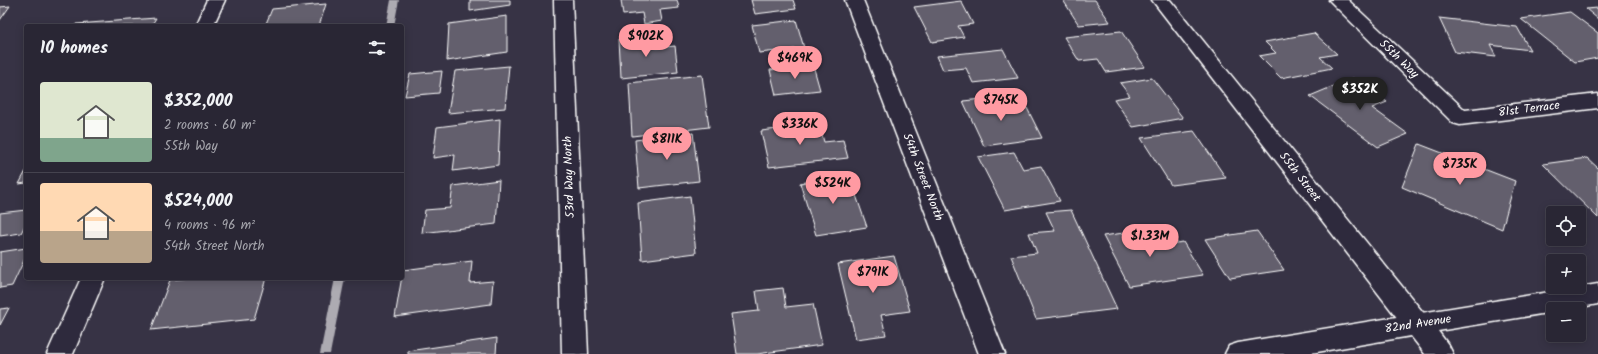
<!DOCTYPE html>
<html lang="en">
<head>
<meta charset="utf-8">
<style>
  :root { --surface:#292634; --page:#353240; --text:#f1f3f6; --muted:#a5a5ac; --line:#45434f; --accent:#ff9aa2 }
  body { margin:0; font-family:Kalam,sans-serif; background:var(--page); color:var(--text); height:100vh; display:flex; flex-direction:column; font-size:15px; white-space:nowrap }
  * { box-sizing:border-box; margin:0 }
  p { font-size:13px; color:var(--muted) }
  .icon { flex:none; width:22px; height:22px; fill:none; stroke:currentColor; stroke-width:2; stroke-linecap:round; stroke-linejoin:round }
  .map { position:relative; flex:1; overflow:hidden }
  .details { position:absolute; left:24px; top:24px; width:380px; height:256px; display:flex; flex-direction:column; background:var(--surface); border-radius:4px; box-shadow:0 2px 10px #0003,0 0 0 1px var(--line) }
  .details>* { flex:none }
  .controls { position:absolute; left:1546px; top:206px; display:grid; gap:8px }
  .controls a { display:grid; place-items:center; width:40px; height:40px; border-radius:4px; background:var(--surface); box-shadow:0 2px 10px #0003,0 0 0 1px var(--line); font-size:20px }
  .price { position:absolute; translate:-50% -34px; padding:0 9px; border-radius:14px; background:var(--accent); color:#111; font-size:13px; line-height:26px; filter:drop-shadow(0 1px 2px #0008) }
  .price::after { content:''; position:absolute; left:50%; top:24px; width:12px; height:9px; margin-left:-6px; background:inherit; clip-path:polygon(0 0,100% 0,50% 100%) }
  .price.selected { background:#222; color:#fff }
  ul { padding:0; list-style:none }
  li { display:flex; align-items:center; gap:12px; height:100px; padding:0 16px }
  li+li { border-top:1px solid var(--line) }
  li span { display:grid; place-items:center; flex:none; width:112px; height:80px; border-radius:4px; color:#555 }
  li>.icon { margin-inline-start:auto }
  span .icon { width:48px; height:48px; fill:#fffc; stroke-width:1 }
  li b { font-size:17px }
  h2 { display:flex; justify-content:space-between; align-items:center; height:48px; padding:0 16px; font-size:17px }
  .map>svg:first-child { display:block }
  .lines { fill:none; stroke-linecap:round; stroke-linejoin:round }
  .stream { fill:#adabb2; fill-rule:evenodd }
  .building { fill:#635f6d; stroke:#fff }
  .street-casing { stroke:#fff; stroke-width:3 }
  .secondary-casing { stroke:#fff; stroke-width:3 }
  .street { fill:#2f2a3d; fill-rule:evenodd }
  .secondary { fill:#2f2a3d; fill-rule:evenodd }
  .labels { text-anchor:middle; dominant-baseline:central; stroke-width:3.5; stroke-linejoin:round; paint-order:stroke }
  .street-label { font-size:12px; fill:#fff; stroke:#2f2a3d }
</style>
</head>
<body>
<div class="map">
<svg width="1598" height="354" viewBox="0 0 1598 354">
  <rect width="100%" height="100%" fill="#373345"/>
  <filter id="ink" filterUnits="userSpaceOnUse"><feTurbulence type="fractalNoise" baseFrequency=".025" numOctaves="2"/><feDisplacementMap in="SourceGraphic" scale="8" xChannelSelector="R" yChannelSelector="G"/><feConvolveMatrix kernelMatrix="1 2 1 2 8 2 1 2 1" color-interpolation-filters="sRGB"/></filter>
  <g filter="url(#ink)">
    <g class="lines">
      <!-- stream -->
      <g class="stream">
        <path d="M391,0h8l-5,26h-8z"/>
        <path d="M335,278h10l-15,76h-10z"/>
      </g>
    </g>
    <!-- building -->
    <g class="building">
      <path d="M470,0h40v5l-40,6z"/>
      <path d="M621,0h56l2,8 -19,2 2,11 -18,3 -2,-11 -19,2z"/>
      <path d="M751,0h42l3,9 -41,5z"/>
      <path d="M1063,0h32l15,22 -31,3z"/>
      <path d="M961,1l12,23 -15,2 6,11 -32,5 -18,-35z"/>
      <path d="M326,4l-7,22h-54l7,-17z"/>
      <path d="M10,6l-10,14v-13z"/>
      <path d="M1598,8v11l-12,-10z"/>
      <path d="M1570,12l28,21v25l-23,4 -54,-43z"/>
      <path d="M507,16v36l-60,9 2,-37z"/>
      <path d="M156,18l-5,8h-76l1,-2z"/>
      <path d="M1439,18l78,9 13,23 -40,-5 6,12 -41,-5z"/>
      <path d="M796,20l8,28 -45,5 -7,-28z"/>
      <path d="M1121,31l24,36 -39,5 -8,-13 -19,2 -15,-24z"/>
      <path d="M1314,33l23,21 -17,3 12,11 -51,10 -22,-22 17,-3 -11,-11z"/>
      <path d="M656,35v13l19,-2 3,26 -57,6 -2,-39z"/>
      <path d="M1003,49l15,29 -45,5 -7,-15 -23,2 -6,-14z"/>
      <path d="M813,65l7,25 -44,5 -6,-25z"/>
      <path d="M509,66l-4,42 -57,5 7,-42z"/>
      <path d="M442,71l-3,22 -34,3 5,-22z"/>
      <path d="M702,75l7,52 -77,9 -3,-53z"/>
      <path d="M1152,78l31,40 -50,9 -19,-28 16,-3 -10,-13z"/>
      <path d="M1353,78l34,24 -15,6 36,26 -30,13 -68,-51z"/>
      <path d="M1001,97l7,14 19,-3 15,30 -58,8 -21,-45z"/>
      <path d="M500,119l-2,46 -45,6 2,-16 -22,3 4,-31z"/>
      <path d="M819,124l5,18 19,-2 5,18 -79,9 -8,-36z"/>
      <path d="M1194,131l32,47 -55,7 -30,-47z"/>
      <path d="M693,133l6,48 -60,7 -4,-48z"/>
      <path d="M1419,144l96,37 -13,48 -100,-42z"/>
      <path d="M1014,152l9,17 18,-3 19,35 -55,9 -27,-53z"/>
      <path d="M1587,158l11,10v50l-55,-54z"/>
      <path d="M26,171v12l-7,1z"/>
      <path d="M849,175l18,52 -51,8 -16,-52z"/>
      <path d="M499,180l-3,44 -74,9 3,-23 25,-2 3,-22z"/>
      <path d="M690,196l6,57 -54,7 -4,-57z"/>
      <path d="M26,210v13l-5,10 -21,3v-23z"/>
      <path d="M1071,210l46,99 -81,10 -25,-63 26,-3 -8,-20 26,-2 -9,-19z"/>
      <path d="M1151,229l9,17 23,-4 20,33 -74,11 -26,-50z"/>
      <path d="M1257,231l27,39 -54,8 -25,-39z"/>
      <path d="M26,248v8l-14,30 -12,2v-36z"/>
      <path d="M894,256l16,55 -29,4 5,20 -30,4 -18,-75z"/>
      <path d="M472,261l-2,22 23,-2 -2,23 -96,13 8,-47z"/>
      <path d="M191,278h75l-12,41 -103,11 19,-50z"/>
      <path d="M783,288l3,19 27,-3 9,41 -65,9h-20l-6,-40 28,-3 -3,-20z"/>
      <path d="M9,308l-9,17v-16z"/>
      <path d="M497,338l-1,16h-88v-3z"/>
    </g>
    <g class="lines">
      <defs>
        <g id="street">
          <path d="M207,0h18l-12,26h-18z"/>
          <path d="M554,0h18l16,354h-26z"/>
          <path d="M845,0h18l142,354h-26z"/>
          <path d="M1152,0h18l256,316 4,8 -4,8 -9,3 -9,-3z"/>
          <path d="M1329,0h19l117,110 133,-16v14l-138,17 -7,-2z"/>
          <path d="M81,278h24l-32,76h-26z"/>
        </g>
        <path id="secondary" d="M1598,284v20l-28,5h-17v3l-115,19 11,15 4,8h-28l-14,-18 -106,18h-80l4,-8 9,-3z"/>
      </defs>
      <!-- street casing -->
      <use href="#street" class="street-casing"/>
      <!-- secondary casing -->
      <use href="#secondary" class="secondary-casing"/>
      <!-- street -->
      <use href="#street" class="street"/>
      <!-- secondary -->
      <use href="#secondary" class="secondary"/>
    </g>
  </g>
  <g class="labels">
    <!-- street labels -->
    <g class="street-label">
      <text transform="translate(1399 59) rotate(44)">55th Way</text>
      <text transform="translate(1529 109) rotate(-7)">81st Terrace</text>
      <text transform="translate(569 177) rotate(-92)">53rd Way North</text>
      <text transform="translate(923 177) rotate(69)">54th Street North</text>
      <text transform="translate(1300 177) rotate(52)">55th Street</text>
      <text transform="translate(1418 324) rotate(-9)">82nd Avenue</text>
    </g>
  </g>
</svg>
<div class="controls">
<a><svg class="icon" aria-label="locate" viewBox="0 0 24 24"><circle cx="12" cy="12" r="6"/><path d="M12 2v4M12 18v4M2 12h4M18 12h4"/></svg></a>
<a>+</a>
<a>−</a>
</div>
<b class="price" style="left:646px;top:58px">$902K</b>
<b class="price" style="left:795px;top:80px">$469K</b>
<b class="price selected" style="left:1360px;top:111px">$352K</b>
<b class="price" style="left:1001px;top:122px">$745K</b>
<b class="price" style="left:800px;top:146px">$336K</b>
<b class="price" style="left:667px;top:161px">$811K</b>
<b class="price" style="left:1460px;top:186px">$735K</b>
<b class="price" style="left:833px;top:205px">$524K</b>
<b class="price" style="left:1150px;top:258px">$1.33M</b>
<b class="price" style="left:873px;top:294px">$791K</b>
<section class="details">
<h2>10 homes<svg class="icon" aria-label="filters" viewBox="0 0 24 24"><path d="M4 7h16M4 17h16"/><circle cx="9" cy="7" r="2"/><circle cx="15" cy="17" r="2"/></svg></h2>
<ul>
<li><span style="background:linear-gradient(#dfe7d0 70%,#7fa58c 0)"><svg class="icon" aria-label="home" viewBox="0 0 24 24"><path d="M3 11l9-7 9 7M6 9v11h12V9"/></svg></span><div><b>$352,000</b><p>2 rooms · 60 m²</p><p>55th Way</p></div></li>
<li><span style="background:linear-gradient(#ffd9b3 60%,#b9a48a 0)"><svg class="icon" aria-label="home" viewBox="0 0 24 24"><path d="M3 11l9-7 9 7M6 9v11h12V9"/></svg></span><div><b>$524,000</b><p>4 rooms · 96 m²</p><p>54th Street North</p></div></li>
</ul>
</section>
</div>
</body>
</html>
